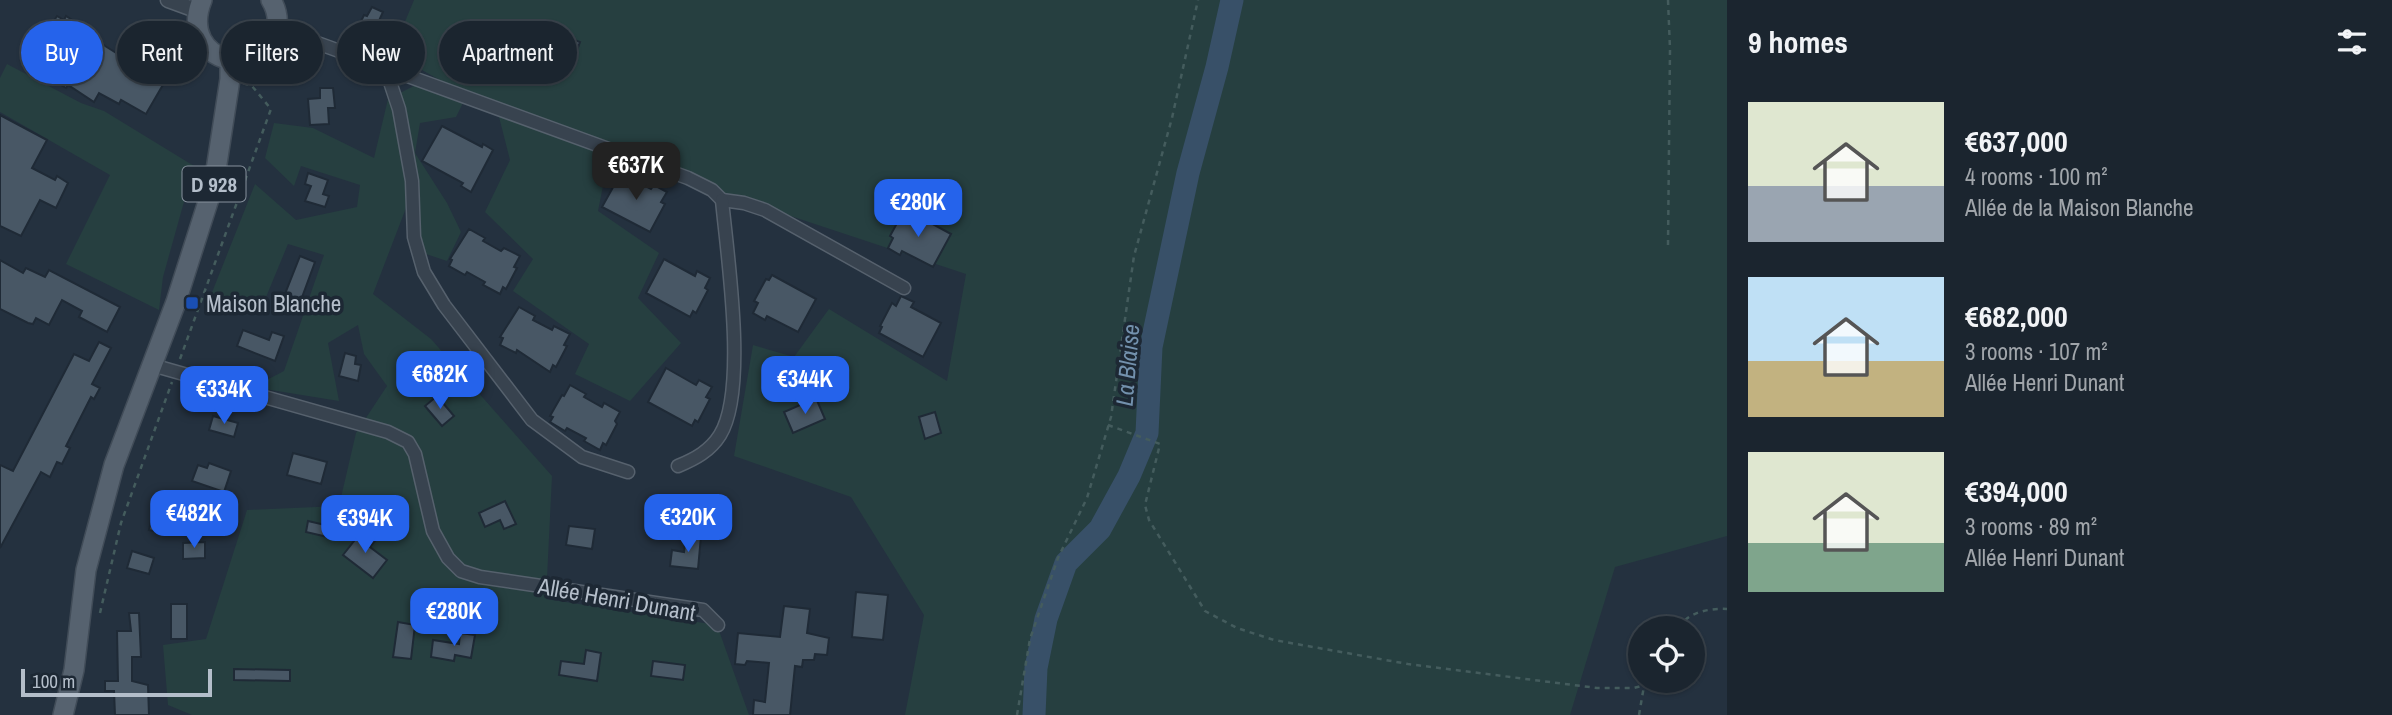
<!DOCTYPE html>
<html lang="en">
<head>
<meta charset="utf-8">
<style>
  :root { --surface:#1b252f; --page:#242d37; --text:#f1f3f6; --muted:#a0a5aa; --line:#39424b; --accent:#2563eb }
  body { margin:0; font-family:"Archivo Narrow",sans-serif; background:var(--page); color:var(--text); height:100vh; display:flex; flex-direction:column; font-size:26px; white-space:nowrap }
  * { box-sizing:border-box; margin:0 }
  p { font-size:23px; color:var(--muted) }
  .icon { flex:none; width:38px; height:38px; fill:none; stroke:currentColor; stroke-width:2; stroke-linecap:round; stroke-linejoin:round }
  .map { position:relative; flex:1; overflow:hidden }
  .panel { display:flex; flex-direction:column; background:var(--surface); width:665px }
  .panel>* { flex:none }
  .hud { position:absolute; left:21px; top:21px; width:665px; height:63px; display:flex; gap:14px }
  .controls { position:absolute; left:1628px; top:616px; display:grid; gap:14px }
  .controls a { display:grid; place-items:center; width:77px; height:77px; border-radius:50%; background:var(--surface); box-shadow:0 2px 5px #0004,0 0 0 2px var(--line); font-size:35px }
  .scale { position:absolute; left:21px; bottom:18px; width:191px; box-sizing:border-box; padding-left:7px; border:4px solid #b4beca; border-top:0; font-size:19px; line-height:24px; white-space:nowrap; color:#b4beca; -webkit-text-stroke:5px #1d2834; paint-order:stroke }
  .price { position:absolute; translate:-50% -60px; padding:0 16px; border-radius:14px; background:var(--accent); color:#fff; font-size:23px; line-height:46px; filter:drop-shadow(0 2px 4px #0008) }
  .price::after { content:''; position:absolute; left:50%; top:42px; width:21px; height:16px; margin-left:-10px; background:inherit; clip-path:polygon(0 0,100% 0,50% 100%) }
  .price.active { background:#222; color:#fff }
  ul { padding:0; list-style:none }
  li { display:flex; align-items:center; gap:21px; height:175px; padding:0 21px }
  li span { display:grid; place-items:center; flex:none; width:196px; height:140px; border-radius:0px; color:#555 }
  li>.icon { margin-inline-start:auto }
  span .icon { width:84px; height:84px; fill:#fffc; stroke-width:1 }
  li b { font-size:30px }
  h2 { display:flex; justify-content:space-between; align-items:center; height:84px; padding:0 21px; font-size:30px }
  .tag { padding:0 24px; border-radius:32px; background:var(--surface); box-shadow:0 2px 5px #0004,0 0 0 2px var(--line); font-size:24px; line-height:63px }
  .tag.active { background:var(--accent); color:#fff }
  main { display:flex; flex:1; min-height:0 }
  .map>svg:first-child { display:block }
  .green { fill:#263f40 }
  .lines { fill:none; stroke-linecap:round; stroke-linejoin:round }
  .river { stroke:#385068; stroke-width:23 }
  .building { fill:#485765; stroke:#1f2a36; stroke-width:2 }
  .minor-casing { stroke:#56616d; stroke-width:15 }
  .tertiary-casing { stroke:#56616d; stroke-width:17 }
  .primary-casing { stroke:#414c58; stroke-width:22 }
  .path { stroke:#445c5d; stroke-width:2.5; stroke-dasharray:5 5; stroke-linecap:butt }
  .minor { stroke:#38434f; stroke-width:12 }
  .tertiary { stroke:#38434f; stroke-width:14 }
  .primary { stroke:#56626f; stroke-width:19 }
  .transit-dot { fill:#1a4fb4; stroke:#1d2834; stroke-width:2.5 }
  .labels { text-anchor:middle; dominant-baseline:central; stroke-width:7; stroke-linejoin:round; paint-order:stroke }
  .shield { fill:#1d2834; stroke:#87919d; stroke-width:2 }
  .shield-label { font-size:21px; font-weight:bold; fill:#b4beca }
  .poi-label { font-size:23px; fill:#b4beca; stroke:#1d2834; text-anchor:start }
  .street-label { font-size:23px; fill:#b4beca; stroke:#1d2834 }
  .water-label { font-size:24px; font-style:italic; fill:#7391ad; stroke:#1d2834 }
</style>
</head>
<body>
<main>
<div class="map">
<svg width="1727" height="715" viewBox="0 0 1727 715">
  <rect width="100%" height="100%" fill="#24313f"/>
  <!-- green -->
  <g class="green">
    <path d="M414,0h1313v536l-112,31 -45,148h-665l19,-100 -73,-118 -117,-41 19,-111 41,12 35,-48 118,72 19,-107 -357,-118 -11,55 61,42 -21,45 43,45 -51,58 -55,-27 14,-30 -76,-53 20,-32 -48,-47 25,-52 -12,-47 -106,-60z"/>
    <path d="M7,64l74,39 23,8 90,55 -31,111 -4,33 -93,-46 44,-89 -110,-63v-34z"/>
    <path d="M418,84l46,17 -8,16 -36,6 -5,30 32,50 14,29 -14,29 -24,-8 -8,-46 -9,1 -33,86 58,45 121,137 -6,123 171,26 32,90h-557l-24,-10 -5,-60 43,-6 41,-129 92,-4 17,-73 31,-47 -23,-32 -6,-29 -30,18 11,58 -86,-14 31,-16 40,-116 -36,-11 -29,70 -48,-19 44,-111 41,36 61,-13 3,-22 -59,-19 -7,20 -29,-28 9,-35 39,5 61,30 14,-59z"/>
  </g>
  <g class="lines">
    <!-- river -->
    <path class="river" d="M1034,715l2,-47 10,-49 20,-56 34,-34 29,-53 18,-43 4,-86 37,-174 29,-106 15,-67"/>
  </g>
  <!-- building -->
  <g class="building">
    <path d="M372,7l11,5 -12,26 -15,-6 8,-17 3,1z"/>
    <path d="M57,16l7,4 2,-4 14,9 -2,4 86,54 -18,31 -25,-14 -2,4 -20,-11 -5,9 -26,-17 -2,3 -39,-24z"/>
    <path d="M455,28l22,7 -6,17 -7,-3 -1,4 -15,-5z"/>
    <path d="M559,34l21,8 -9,24 -8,-3 -3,6 -12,-4z"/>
    <path d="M320,88h13l2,20h-7l1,16 -19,1 -2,-26 12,-1z"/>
    <path d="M0,115l47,25 -15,28 23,12 2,-4 11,7 -12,25 -16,-8 -19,36 -21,-10z"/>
    <path d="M442,126l40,21 1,-3 10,6 -22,42 -10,-6 2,-3 -41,-22z"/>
    <path d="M308,173l20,7 -5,14 6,2 -4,11 -20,-6 6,-15 -6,-2z"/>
    <path d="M621,173l30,16 3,-4 13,7 -6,10 4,2 -15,28 -48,-25z"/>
    <path d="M907,210l44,24 -18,33 -31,-16 -2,4 -12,-7 5,-10 -3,-2 12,-22 2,1z"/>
    <path d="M469,229l16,9 -2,3 18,10 3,-3 16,8 -6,11 3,1 -11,21 -3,-2 -3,7 -17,-9 2,-3 -18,-10 -2,3 -16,-9 3,-6 -2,-1z"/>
    <path d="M300,256l15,6 -14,38 -16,-6z"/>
    <path d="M664,259l31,17 2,-5 13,7 -5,10 3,2 -12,23 -3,-2 -3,6 -44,-24z"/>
    <path d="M0,260l23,13 3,-5 19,9 4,-7 71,37 -13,25 -28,-15 3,-6 -20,-11 -13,25 -13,-7 -3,6 -5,-1 -28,-14z"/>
    <path d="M772,275l44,24 -18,33 -31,-16 -2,4 -12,-7 5,-10 -4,-2 12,-22 3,1z"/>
    <path d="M901,296l13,6 -3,5 30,16 -18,34 -44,-24 3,-6 -2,-1 12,-23 4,3z"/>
    <path d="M519,307l16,9 -2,4 19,10 2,-4 16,8 -6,11 3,1 -11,21 -3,-2 -3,7 -33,-22 -1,3 -16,-8 3,-7 -3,-1z"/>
    <path d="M243,330l26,10 3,-8 12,4 -9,25 -38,-15z"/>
    <path d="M99,342l12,6 -19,36 8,4 -6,11 -3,-2 -25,49 4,2 -8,16 -5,-2 -7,15 -9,-5 -41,76v-83l13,6 61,-117 15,7z"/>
    <path d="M345,353l11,3 -1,8 6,1 -3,16 -19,-5z"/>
    <path d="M666,368l30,17 3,-5 13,7 -6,10 4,2 -12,23 -3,-2 -3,6 -44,-24z"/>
    <path d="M570,385l16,9 -2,3 18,10 2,-4 16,9 -5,9 2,3 -11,21 -3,-2 -3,7 -16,-9 2,-3 -19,-10 -2,3 -15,-9 3,-5 -3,-1 12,-21 2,1z"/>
    <path d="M437,396l17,20 -12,10 -17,-20z"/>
    <path d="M816,398l9,21 -32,14 -9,-21z"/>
    <path d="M935,412l6,21 -16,6 -6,-22z"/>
    <path d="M213,416l25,7 -4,14 -25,-7z"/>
    <path d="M293,453l34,9 -6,22 -34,-9z"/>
    <path d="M209,463l22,8 -7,21 -32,-11 6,-16 9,3z"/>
    <path d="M505,501l11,23 -12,5 -4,-9 -15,7 -6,-14z"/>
    <path d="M155,502l13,3 -6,28 -13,-3z"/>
    <path d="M308,521l26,6 -2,11 -26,-6z"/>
    <path d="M569,526l26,3 -3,20 -26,-4z"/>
    <path d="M362,531l13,10 -5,6 17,13 -14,18 -30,-23z"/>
    <path d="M686,535l15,1 -3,33 -28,-3 2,-16 12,2z"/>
    <path d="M205,542v16l-22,1v-16z"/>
    <path d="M132,551l22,7 -5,16 -22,-6z"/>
    <path d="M856,592l32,3 -5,45 -31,-3z"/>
    <rect x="171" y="604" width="16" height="35"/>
    <path d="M784,606l26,3 -3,24 22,5 -2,17 -12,-1 -1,6h-11l-1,7 -7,-1 -5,49h-37l1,-15 11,2 4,-39 -22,-2 -2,4 -10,-1 3,-31 42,4z"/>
    <path d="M129,613h10l2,44h-9v24l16,4 1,30h-34l-1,-24h-9v-10h13l-1,-50h14z"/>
    <path d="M398,622l17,3 -4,34 -18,-2z"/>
    <path d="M460,633l15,2 -4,23 -16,-3 -1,6 -23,-4 2,-17 26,4z"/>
    <path d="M586,650l15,3 -4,28 -38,-6 2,-14 23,3z"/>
    <path d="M653,661l32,4 -2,15 -32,-4z"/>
    <path d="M234,669l56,1v11l-56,-1z"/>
  </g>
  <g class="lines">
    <defs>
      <g id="minor">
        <path d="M276,31l22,5 390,142 24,12 10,10"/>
        <path d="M385,67l14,42 13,72 2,56 10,35 20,33 88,115 50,37 46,15"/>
        <path d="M722,200l22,3 21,7 139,78"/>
        <path d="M152,365l236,67 20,10 7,12 18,77 15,27 13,13 19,6 223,33 15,15"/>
        <path d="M678,466c17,-7 32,-15 42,-31 28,-45 7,-181 2,-235"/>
      </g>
      <path id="tertiary" d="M168,0l30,11"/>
      <g id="primary">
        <path d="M202,0c-26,65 68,84 75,26 1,-9 -1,-18 -6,-26"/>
        <path d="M63,715l11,-45 12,-100 28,-105 62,-163 38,-119 16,-104v-18"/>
      </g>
    </defs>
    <!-- minor casing -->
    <use href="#minor" class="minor-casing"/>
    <!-- tertiary casing -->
    <use href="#tertiary" class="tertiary-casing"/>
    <!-- primary casing -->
    <use href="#primary" class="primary-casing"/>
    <!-- path -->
    <g class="path">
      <path d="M1668,0l2,49 -2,196"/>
      <path d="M180,359l91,-250 -19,-23 -9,-3"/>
      <path d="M1108,425l52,19 -15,61 4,15 56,91 32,17 37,12 134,24 189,24h37l25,-7"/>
      <path d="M100,613l21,-90 51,-141"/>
      <path d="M1679,628c8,-16 31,-20 48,-19"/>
      <path d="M1017,715l13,-76 28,-81 29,-60 24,-81 23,-161 38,-138 26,-118"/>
      <path d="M1639,715l5,-29"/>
    </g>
    <!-- minor -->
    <use href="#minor" class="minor"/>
    <!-- tertiary -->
    <use href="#tertiary" class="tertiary"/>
    <!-- primary -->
    <use href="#primary" class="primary"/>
  </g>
  <!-- markers -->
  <rect class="transit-dot" x="185" y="296" width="14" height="14" rx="3.5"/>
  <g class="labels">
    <!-- shield labels -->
    <rect class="shield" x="182.5" y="166.5" width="63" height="35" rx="5"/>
    <g class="shield-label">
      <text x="214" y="184">D 928</text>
    </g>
    <!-- poi labels -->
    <g class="poi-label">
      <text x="206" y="303">Maison Blanche</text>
    </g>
    <!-- street labels -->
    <g class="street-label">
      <text transform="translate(617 599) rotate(10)">Allée Henri Dunant</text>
    </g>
    <!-- water labels -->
    <g class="water-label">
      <text transform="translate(1127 365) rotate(-85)">La Blaise</text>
    </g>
  </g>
</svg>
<div class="controls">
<a><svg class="icon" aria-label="locate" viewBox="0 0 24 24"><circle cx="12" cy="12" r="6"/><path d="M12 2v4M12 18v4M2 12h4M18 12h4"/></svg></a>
</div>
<div class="scale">100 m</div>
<b class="price active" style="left:636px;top:202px">€637K</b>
<b class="price" style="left:918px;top:239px">€280K</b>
<b class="price" style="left:440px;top:411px">€682K</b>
<b class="price" style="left:805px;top:416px">€344K</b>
<b class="price" style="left:224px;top:426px">€334K</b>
<b class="price" style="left:194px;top:550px">€482K</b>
<b class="price" style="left:688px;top:554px">€320K</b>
<b class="price" style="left:365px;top:555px">€394K</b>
<b class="price" style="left:454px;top:648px">€280K</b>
<div class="hud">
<a class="tag active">Buy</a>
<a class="tag">Rent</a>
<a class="tag">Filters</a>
<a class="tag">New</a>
<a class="tag">Apartment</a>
</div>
</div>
<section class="panel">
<h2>9 homes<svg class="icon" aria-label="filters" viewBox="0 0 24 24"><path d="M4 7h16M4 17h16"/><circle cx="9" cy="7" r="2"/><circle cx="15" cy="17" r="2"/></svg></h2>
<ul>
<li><span style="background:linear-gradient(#dfe7d0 60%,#9aa5b1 0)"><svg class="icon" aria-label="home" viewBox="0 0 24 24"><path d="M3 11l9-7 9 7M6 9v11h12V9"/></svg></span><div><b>€637,000</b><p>4 rooms · 100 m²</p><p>Allée de la Maison Blanche</p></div></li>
<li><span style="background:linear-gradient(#bfe0f5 60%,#c2b280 0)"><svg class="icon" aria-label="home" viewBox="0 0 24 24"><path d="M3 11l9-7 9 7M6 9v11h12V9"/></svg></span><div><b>€682,000</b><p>3 rooms · 107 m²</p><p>Allée Henri Dunant</p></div></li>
<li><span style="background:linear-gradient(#dfe7d0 65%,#7fa58c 0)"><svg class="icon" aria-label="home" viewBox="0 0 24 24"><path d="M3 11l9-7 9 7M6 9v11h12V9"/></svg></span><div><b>€394,000</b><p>3 rooms · 89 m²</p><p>Allée Henri Dunant</p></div></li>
</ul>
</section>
</main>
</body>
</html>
